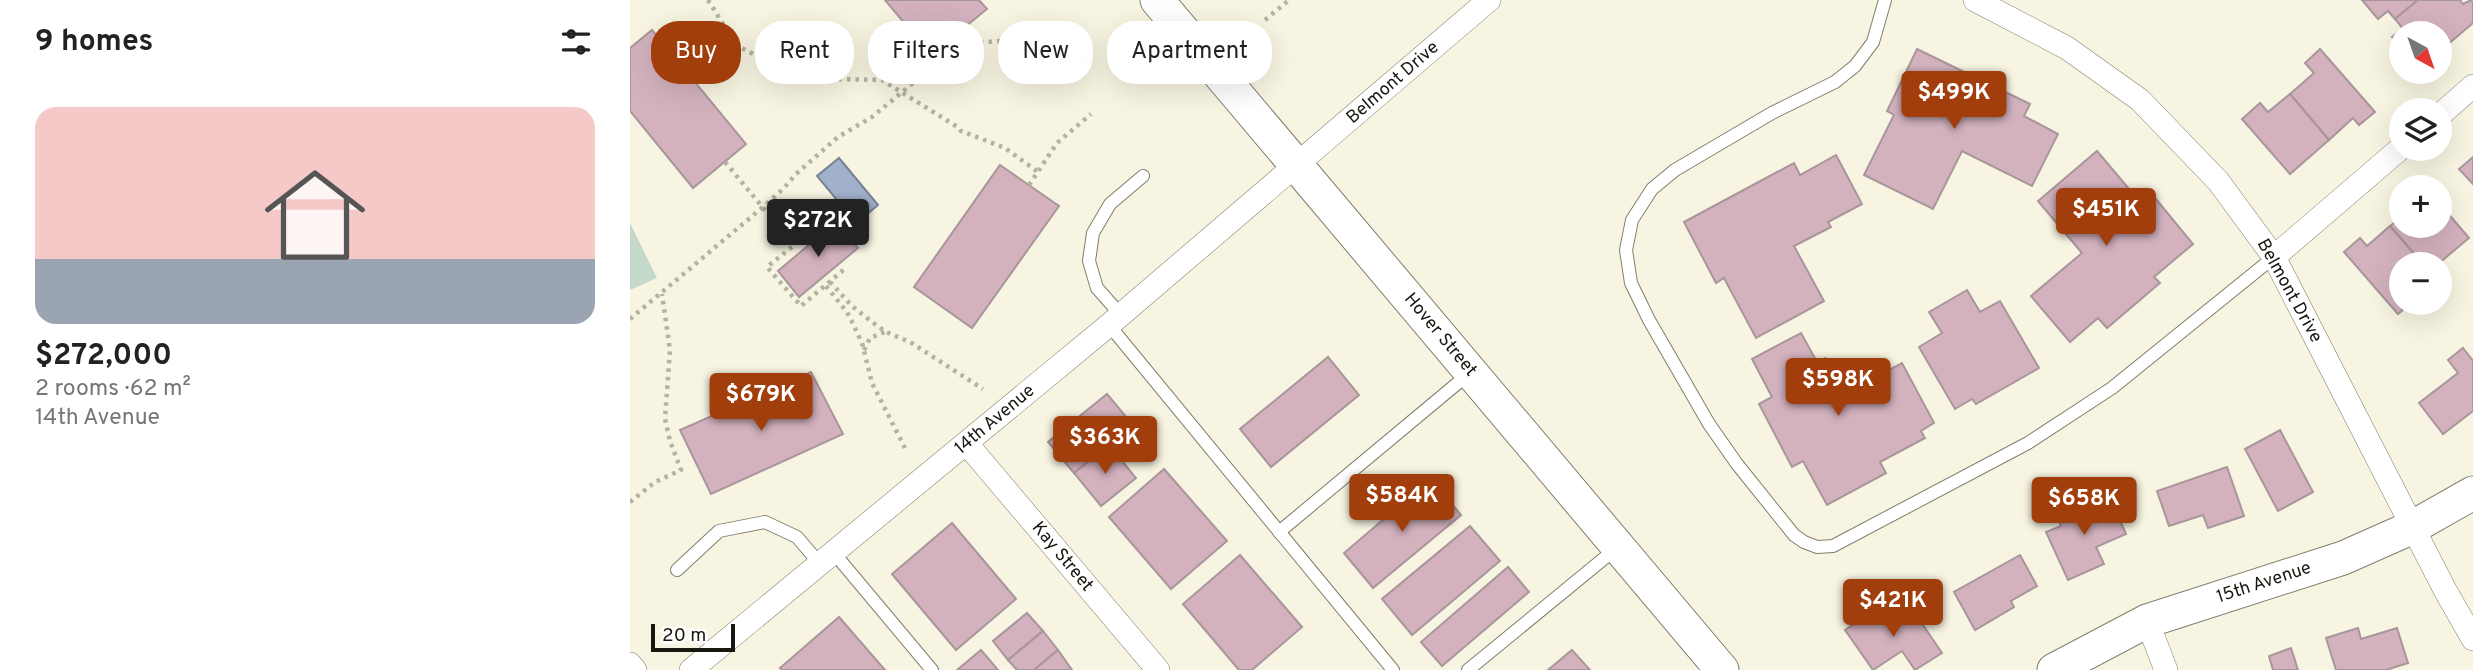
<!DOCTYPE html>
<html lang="en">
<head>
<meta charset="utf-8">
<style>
  :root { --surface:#fff; --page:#f6f6f6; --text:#222; --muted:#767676; --line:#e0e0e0; --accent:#a23e0c }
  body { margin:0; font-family:Overpass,sans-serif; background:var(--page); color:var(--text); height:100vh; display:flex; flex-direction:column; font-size:26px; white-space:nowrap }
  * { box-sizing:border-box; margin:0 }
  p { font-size:23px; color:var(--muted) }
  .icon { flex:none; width:38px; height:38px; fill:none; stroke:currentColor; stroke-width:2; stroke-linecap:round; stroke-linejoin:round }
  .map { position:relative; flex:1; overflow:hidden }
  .panel { display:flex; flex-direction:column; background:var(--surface); width:630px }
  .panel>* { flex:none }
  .guide { position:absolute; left:21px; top:21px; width:665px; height:63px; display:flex; gap:14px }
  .needle { width:46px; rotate:140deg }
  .controls { position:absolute; left:1759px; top:21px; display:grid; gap:14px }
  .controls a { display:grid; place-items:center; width:63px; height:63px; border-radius:50%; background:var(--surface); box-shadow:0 7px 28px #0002; font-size:35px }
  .scale { position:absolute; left:21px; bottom:18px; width:84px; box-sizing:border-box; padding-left:7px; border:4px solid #181710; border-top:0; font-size:19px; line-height:24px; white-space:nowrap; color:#181710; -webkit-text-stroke:5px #fff; paint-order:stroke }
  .price { position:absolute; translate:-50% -60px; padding:0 16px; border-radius:7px; background:var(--accent); color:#fff; font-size:23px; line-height:46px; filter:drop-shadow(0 2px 4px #0008) }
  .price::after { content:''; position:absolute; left:50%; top:42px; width:21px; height:16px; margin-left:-10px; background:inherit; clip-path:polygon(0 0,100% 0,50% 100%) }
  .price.active { background:#222; color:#fff }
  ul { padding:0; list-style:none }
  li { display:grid; align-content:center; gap:14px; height:371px; padding:0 35px }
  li+li { border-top:2px solid var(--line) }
  li span { display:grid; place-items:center; height:217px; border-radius:21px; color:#555 }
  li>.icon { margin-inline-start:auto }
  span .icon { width:126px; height:126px; fill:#fffc; stroke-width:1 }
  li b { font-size:30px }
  h2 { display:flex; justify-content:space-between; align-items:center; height:84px; padding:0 35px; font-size:30px }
  .pill { padding:0 24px; border-radius:28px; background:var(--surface); box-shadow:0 7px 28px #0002; font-size:24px; line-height:63px }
  .pill.active { background:var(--accent); color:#fff }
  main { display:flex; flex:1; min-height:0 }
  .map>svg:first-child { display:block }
  .green { fill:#c5d9ca }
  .water { fill:#a1b1cb; stroke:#788393; stroke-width:2 }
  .building { fill:#d3b2be; stroke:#a9959c; stroke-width:2 }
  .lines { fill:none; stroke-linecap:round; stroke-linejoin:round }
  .lane-casing { stroke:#817e6d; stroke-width:14 }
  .street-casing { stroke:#817e6d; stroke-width:24 }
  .secondary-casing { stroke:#817e6d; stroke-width:35 }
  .path { stroke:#b4b2a2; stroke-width:4.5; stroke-dasharray:3.5 5; stroke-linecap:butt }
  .lane { stroke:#fff; stroke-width:12 }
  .street { stroke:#fff; stroke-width:23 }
  .secondary { stroke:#fff; stroke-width:33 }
  .labels { text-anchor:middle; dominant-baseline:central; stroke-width:5; stroke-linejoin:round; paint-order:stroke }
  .street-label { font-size:18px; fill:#181710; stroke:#fff }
</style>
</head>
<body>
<main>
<section class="panel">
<h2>9 homes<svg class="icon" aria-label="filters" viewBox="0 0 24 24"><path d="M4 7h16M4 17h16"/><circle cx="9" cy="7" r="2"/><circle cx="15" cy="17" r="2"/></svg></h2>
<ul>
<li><span style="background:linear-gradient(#f6c9c9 70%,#9aa5b1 0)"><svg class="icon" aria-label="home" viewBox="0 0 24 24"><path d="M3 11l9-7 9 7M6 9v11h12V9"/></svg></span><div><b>$272,000</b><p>2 rooms · 62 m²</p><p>14th Avenue</p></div></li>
</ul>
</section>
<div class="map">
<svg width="1843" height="670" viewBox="0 0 1843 670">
  <rect width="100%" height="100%" fill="#f7f4e1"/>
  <!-- green -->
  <path class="green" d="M0,223l27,55 -27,12z"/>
  <!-- water -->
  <path class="water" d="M209,158l39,47 -26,22 -8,-9 3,-6 -30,-36z"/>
  <!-- building -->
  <g class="building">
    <path d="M255,0h94l8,9 -56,46z"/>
    <path d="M1732,0h56l-23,19 -7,-8 -10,8z"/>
    <path d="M1788,0h42l3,4 8,-4 2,3v20l-33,28v-18h-39v14l-9,-10 11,-8 -8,-10z"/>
    <path d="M22,30l94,114 -53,44 -63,-77v-63z"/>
    <path d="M1287,49l113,55 -6,12 34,18 -26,52 -70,-35 -29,58 -69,-34 30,-60 -7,-4z"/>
    <path d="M1690,49l55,63 -16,13 -6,-7 -24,22 -39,-46 24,-21 -9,-10z"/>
    <path d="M1660,94l39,46 -39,34 -48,-55 18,-16 8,9z"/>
    <path d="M1467,151l43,51 11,-9 42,51 -39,33 6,6 -53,45 -9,-10 -28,24 -39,-46 51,-43 -44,-52z"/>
    <path d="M1206,155l26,49 -34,18 3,5 -37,19 30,55 -68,37 -32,-60 -8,5 -32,-61 110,-59 6,12z"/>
    <path d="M1843,157v27l-14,-15z"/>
    <path d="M370,165l59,41 -87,122 -58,-41z"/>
    <path d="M1810,204l29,34 -31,26h-15l-33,-38 11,-9v9h39z"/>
    <path d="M206,222l22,26 -59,49 -21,-26z"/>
    <path d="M1760,226l33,38h-22v39h10l-13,11 -54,-62 16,-14 7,8z"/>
    <path d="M1337,290l13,22 20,-11 39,67 -63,36 -4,-5 -17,10 -36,-62 23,-14 -13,-21z"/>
    <path d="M1171,333l16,29 8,-4 19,36 58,-31 32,60 -13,8 4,7 -45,24 6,11 -59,32 -24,-44 -11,6 -33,-63 13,-7 -20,-38z"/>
    <path d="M1833,348l10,13v50l-30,23 -24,-31 39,-30 -10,-13z"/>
    <path d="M698,357l31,38 -88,72 -31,-38z"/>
    <path d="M181,372l32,62 -132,60 -31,-64z"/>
    <path d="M477,394l26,31 -59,48 -26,-31z"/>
    <path d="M1650,430l33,62 -35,19 -33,-62z"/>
    <path d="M474,449l5,7 5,-5 22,27 -35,28 -27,-33z"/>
    <path d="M1597,467l17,49 -36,12 -5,-13 -34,11 -12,-35z"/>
    <path d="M534,469l63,72 -56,48 -62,-72z"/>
    <path d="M801,479l30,36 -88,73 -29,-35z"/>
    <path d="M1481,500l15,34 -30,13 8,17 -36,16 -22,-48 15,-6 -6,-14 19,-8 5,10z"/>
    <path d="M322,523l64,76 -60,51 -64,-76z"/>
    <path d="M840,526l30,35 -88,74 -30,-36z"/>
    <path d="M610,555l62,72 -50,43h-13l-56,-66z"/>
    <path d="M1390,555l17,31 -26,15 3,6 -39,23 -21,-38z"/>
    <path d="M878,567l21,25 -87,74 -21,-24z"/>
    <path d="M1251,605l12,17 19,-13 30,44 -27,17 -13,-19 -29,19 -28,-40z"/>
    <path d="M397,613l16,18 -35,29 -15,-19z"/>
    <path d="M209,617l46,53h-103l-2,-2z"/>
    <path d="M1728,628l3,11 36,-11 11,35 -22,7h-50l-10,-32z"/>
    <path d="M413,631l15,19 -24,20h-17l-9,-10z"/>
    <path d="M1661,648l7,22h-25l-4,-14z"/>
    <path d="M351,650l17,20h-41z"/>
    <path d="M428,650l14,20h-38z"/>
    <path d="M942,650l18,20h-42z"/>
  </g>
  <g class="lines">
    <defs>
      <g id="lane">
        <path d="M1255,0l-12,42 -18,24 -20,16 -63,31 -97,57 -23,19 -20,31 -6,30 5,33 18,37 60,104 28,40 57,71 10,7 13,5 16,-1 195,-103 84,-55 162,-131"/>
        <path d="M490,314l-23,-26 -8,-27 4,-28 17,-29 33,-28"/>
        <path d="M479,325l284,345"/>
        <path d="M649,532l192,-160"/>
        <path d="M204,553l98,117"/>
        <path d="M47,570l42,-39 46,-9 32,15 23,27"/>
        <path d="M838,670l150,-123"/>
      </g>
      <g id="street">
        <path d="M1345,0l92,48 73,52 78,81 56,76 171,333 28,49"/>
        <path d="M1810,115l33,-29"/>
        <path d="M1644,257l127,-109"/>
        <path d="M337,444l191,226"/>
        <path d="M1517,621l19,49"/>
        <path d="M0,664l5,6"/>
        <path d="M61,670l418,-345 380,-325"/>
      </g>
      <g id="secondary">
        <path d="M527,0l565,670"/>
        <path d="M1424,670l93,-49 196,-63 70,-31 60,-34"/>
      </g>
    </defs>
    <!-- lane casing -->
    <use href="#lane" class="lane-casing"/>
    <!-- street casing -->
    <use href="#street" class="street-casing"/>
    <!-- secondary casing -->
    <use href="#secondary" class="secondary-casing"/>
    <!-- path -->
    <g class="path">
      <path d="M78,0l22,35 10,12 9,5 53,22 32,5 48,1 77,48 2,3 44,17 33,24"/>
      <path d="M635,20l24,-20"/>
      <path d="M95,162l69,83"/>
      <path d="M399,185l28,-42 34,-29"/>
      <path d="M182,231l-45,36 34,39 46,-39"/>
      <path d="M200,282l22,24 20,16 14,10 24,10 73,47"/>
      <path d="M196,286l21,26 8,16 7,15 10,40 35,69"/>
      <path d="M0,319l133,-112 21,-19 12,-14 42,-37 34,-20 88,-73 67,-5"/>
      <path d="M234,350l6,-12 15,-6"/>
      <path d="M0,502l25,-20 26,-12 -11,-29 -5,-22 5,-69 -8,-56"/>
    </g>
    <!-- lane -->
    <use href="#lane" class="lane"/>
    <!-- street -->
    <use href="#street" class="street"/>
    <!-- secondary -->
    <use href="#secondary" class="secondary"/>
  </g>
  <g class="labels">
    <!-- street labels -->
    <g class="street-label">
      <text transform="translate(763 83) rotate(-41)">Belmont Drive</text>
      <text transform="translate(1659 291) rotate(61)">Belmont Drive</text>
      <text transform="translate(810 335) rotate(50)">Hover Street</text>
      <text transform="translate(365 420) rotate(-40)">14th Avenue</text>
      <text transform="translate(432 557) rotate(50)">Kay Street</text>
      <text transform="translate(1634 583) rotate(-18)">15th Avenue</text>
    </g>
  </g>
</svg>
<div class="controls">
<a><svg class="needle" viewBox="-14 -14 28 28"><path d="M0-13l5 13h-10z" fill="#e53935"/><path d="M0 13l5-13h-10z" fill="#767676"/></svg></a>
<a><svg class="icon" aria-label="layers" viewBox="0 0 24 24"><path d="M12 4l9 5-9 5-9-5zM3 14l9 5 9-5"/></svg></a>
<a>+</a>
<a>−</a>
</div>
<div class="scale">20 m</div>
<b class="price" style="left:1324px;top:131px">$499K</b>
<b class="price" style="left:1476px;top:248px">$451K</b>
<b class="price active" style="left:188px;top:259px">$272K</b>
<b class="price" style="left:1208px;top:418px">$598K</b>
<b class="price" style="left:131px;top:433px">$679K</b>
<b class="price" style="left:475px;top:476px">$363K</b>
<b class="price" style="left:772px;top:534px">$584K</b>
<b class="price" style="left:1454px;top:537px">$658K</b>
<b class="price" style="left:1263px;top:639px">$421K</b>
<div class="guide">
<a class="pill active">Buy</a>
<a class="pill">Rent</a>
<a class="pill">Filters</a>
<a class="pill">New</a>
<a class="pill">Apartment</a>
</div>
</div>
</main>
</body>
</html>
